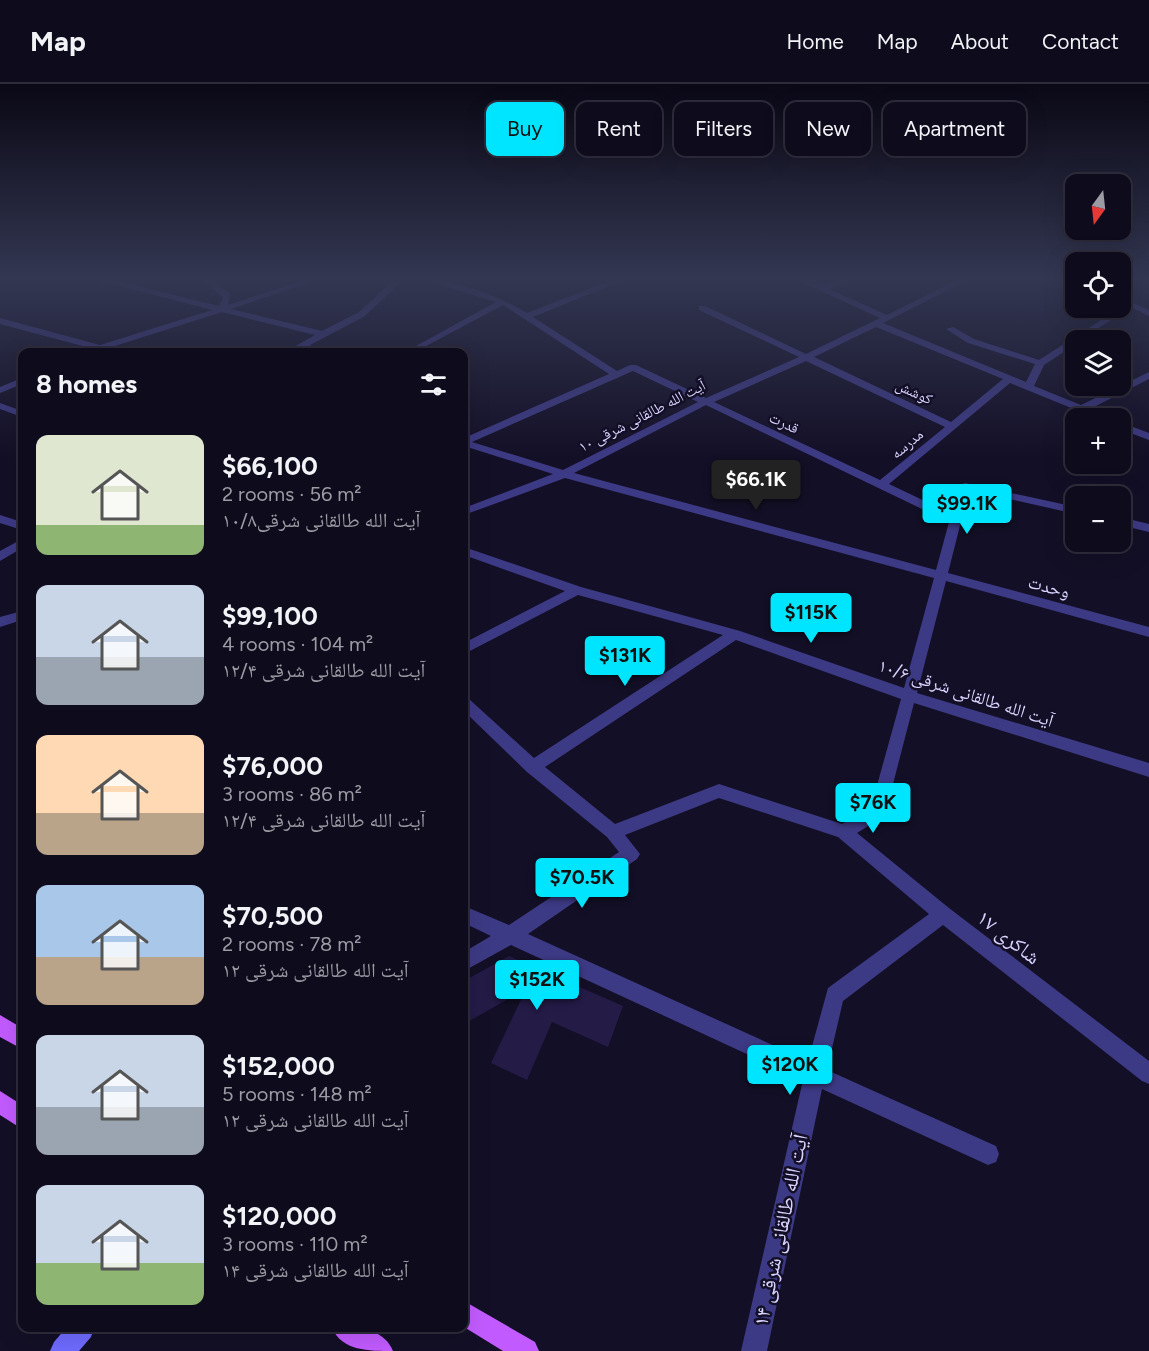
<!DOCTYPE html>
<html lang="en">
<head>
<meta charset="utf-8">
<style>
  :root { --surface:#0e0b1c; --page:#1c1929; --text:#f1f3f6; --muted:#9b9ba3; --line:#2e2b3b; --accent:#00e5ff }
  body { margin:0; font-family:Figtree,"Noto Naskh Arabic",sans-serif; background:var(--page); color:var(--text); height:100vh; display:flex; flex-direction:column; font-size:22px; white-space:nowrap }
  * { box-sizing:border-box; margin:0 }
  p { font-size:20px; color:var(--muted) }
  .icon { flex:none; width:33px; height:33px; fill:none; stroke:currentColor; stroke-width:2; stroke-linecap:round; stroke-linejoin:round }
  .map { position:relative; flex:1; overflow:hidden }
  .side { position:absolute; left:18px; top:264px; width:450px; height:984px; display:flex; flex-direction:column; background:var(--surface); border-radius:12px; box-shadow:0 6px 24px #0002,0 0 0 2px var(--line) }
  .side>* { flex:none }
  .hud { position:absolute; left:486px; top:18px; width:570px; height:54px; display:flex; gap:12px }
  .needle { width:39px; rotate:195deg }
  .tools { position:absolute; left:1065px; top:90px; display:grid; gap:12px }
  .tools a { display:grid; place-items:center; width:66px; height:66px; border-radius:12px; background:var(--surface); box-shadow:0 6px 24px #0002,0 0 0 2px var(--line); font-size:30px }
  .price { position:absolute; translate:-50% -51px; padding:0 14px; border-radius:6px; background:var(--accent); color:#111; font-size:20px; line-height:39px; filter:drop-shadow(0 2px 3px #0008) }
  .price::after { content:''; position:absolute; left:50%; top:36px; width:18px; height:14px; margin-left:-9px; background:inherit; clip-path:polygon(0 0,100% 0,50% 100%) }
  .price.on { background:#222; color:#fff }
  ul { padding:0; list-style:none }
  li { display:flex; align-items:center; gap:18px; height:150px; padding:0 18px }
  li span { display:grid; place-items:center; flex:none; width:168px; height:120px; border-radius:12px; color:#555 }
  li>.icon { margin-inline-start:auto }
  span .icon { width:72px; height:72px; fill:#fffc; stroke-width:1 }
  li b { font-size:26px }
  h2 { display:flex; justify-content:space-between; align-items:center; height:72px; padding:0 18px; font-size:26px }
  .pill { padding:0 21px; border-radius:12px; background:var(--surface); box-shadow:0 6px 24px #0002,0 0 0 2px var(--line); font-size:21px; line-height:54px }
  .pill.on { background:var(--accent); color:#111 }
  header { display:flex; align-items:center; gap:36px; box-sizing:border-box; height:84px; padding:0 30px; background:var(--surface); border-bottom:2px solid var(--line) }
  header strong { font-size:28px }
  nav { display:flex; gap:33px; margin-inline-start:auto; font-size:21px }
  .map>svg:first-child { display:block }
  .building { fill:#241b47 }
  .lines { fill:none; stroke-linecap:round; stroke-linejoin:round }
  .street { fill:#3d3a85; fill-rule:evenodd }
  .secondary { fill:#6f6bff; fill-rule:evenodd }
  .primary { fill:#c25bff; fill-rule:evenodd }
  .labels { text-anchor:middle; dominant-baseline:central; stroke-width:5; stroke-linejoin:round; paint-order:stroke }
  .far-street-label { font-size:15px; fill:#d9d4ff; stroke:#130f26 }
  .street-label { font-size:18px; fill:#d9d4ff; stroke:#130f26 }
  .near-street-label { font-size:21px; fill:#d9d4ff; stroke:#130f26 }
</style>
</head>
<body>
<header>
<strong>Map</strong>
<nav><a>Home</a><a>Map</a><a>About</a><a>Contact</a></nav>
</header>
<div class="map">
<svg width="1149" height="1267" viewBox="0 0 1149 1267">
  <rect width="100%" height="100%" fill="#130f26"/>
  <!-- building -->
  <path class="building" d="M509,872l114,50 -15,41 -56,-25 -25,58 -36,-17 35,-74 -62,35v-43z"/>
  <g class="lines">
    <!-- street -->
    <g class="street">
      <path d="M98,196h15l106,26 4,-9 -20,-17h9l18,14 -2,11 76,-25h13l-86,29 91,22 37,-19 35,-32h9l-38,36 -55,29 15,7h-11l-11,-4 -8,4h-10l30,-17 -93,-23 -126,40h-12l6,-4 -90,-24v-6l100,27 112,-35z"/>
      <path d="M426,196c32,0 74,17 101,33l85,-33h12l-91,37 84,54 13,-6h6l70,33 93,-41 -100,-47v-4h6l101,48 74,-36 -83,-38h12l13,6 18,-6h14l-25,9 58,26 70,-35h11l-85,43 143,59 9,-18 -67,-21 -22,-14 7,-2 21,12 65,21 81,-52 4,-4 -4,-3v-4l29,13v6l-18,-9 -51,33h-4v4l-32,21 -10,21 47,19 68,-33v7l-59,30 18,7 1,2h-13l-86,-35 -121,101 63,30 7,-28 6,-3 111,24v7l-107,-24 -21,83 201,54v10l-203,-56 -29,112 232,70v14l-235,-74 -28,108 -2,5 -27,17 92,75 200,153v23l-7,-3 -199,-156 -100,76 -16,69 169,76 3,8 -3,8 -8,3 -166,-76 -55,262h-26l62,-271 -292,-135 -47,26v-19l27,-16 -27,-13v-17l45,19 110,-73 -12,-15 -80,-65 -63,-61v-13l5,1 65,59 189,-123 -145,-40 -114,59v-11l101,-52 -101,-36v-8l117,40 159,44 164,57 30,-110 -369,-100 -101,37v-7l89,-34 -89,-28v-8l145,-64 -106,-69 -88,47h-10l91,-50zM876,243l127,52 -52,43 -137,-65zM806,277l139,66 -65,53 -166,-78zM633,287l65,31 -135,68 -91,-28zM706,321l243,117 -13,48 -362,-97zM736,556l165,59 -30,108 -29,17 -123,-40 -104,40 -70,-57zM719,714l119,39 91,77 -101,74 -20,73 -280,-127 109,-75 3,-5 -15,-19z"/>
      <path d="M22,294v6l-22,9v-6z"/>
      <path d="M0,319l22,8v6l-22,-8z"/>
      <path d="M1120,338l29,11v7l-29,-11z"/>
      <path d="M0,431l22,7v8l-22,-7z"/>
      <path d="M1120,433l29,7v8l-29,-7z"/>
      <path d="M22,455v9l-22,13v-10z"/>
      <path d="M22,527v9l-22,7v-10z"/>
    </g>
    <!-- secondary -->
    <path class="secondary" d="M66,1244h28l-3,9 -12,14h-29l4,-9z"/>
    <!-- primary -->
    <g class="primary">
      <path d="M0,931l22,13v21l-22,-12z"/>
      <path d="M0,1007l22,14v24l-22,-14z"/>
      <path d="M464,1217l71,41 4,9h-36l-39,-24z"/>
      <path d="M332,1244c22,-2 51,-1 61,23 -24,0 -51,0 -61,-23z"/>
    </g>
  </g>
  <!-- sky -->
  <linearGradient id="sky" x2="0" y2="1"><stop stop-color="#0a0815"/><stop offset="0.52" stop-color="#333752"/><stop offset="1" stop-color="#333752" stop-opacity="0"/></linearGradient>
  <rect width="1149" height="374" fill="url(#sky)"/>
  <g class="labels">
    <!-- far-street labels -->
    <g class="far-street-label">
      <text transform="translate(914 308) rotate(25)">کوشش</text>
      <text transform="translate(642 332) rotate(-27)">آیت الله طالقانی شرقی ۱۰</text>
      <text transform="translate(784 339) rotate(25)">قدرت</text>
      <text transform="translate(907 360) rotate(-40)">مدرسه</text>
    </g>
    <!-- street labels -->
    <g class="street-label">
      <text transform="translate(1049 503) rotate(15)">وحدت</text>
      <text transform="translate(966 609) rotate(18)">آیت الله طالقانی شرقی ۱۰/۶</text>
    </g>
    <!-- near-street labels -->
    <g class="near-street-label">
      <text transform="translate(1009 853) rotate(38)">شاکری ۱۷</text>
      <text transform="translate(780 1146) rotate(-78)">آیت الله طالقانی شرقی ۱۴</text>
    </g>
  </g>
</svg>
<div class="tools">
<a><svg class="needle" viewBox="-14 -14 28 28"><path d="M0-13l5 13h-10z" fill="#e53935"/><path d="M0 13l5-13h-10z" fill="#9b9ba3"/></svg></a>
<a><svg class="icon" aria-label="locate" viewBox="0 0 24 24"><circle cx="12" cy="12" r="6"/><path d="M12 2v4M12 18v4M2 12h4M18 12h4"/></svg></a>
<a><svg class="icon" aria-label="layers" viewBox="0 0 24 24"><path d="M12 4l9 5-9 5-9-5zM3 14l9 5 9-5"/></svg></a>
<a>+</a>
<a>−</a>
</div>
<b class="price on" style="left:756px;top:427px">$66.1K</b>
<b class="price" style="left:967px;top:451px">$99.1K</b>
<b class="price" style="left:811px;top:560px">$115K</b>
<b class="price" style="left:625px;top:603px">$131K</b>
<b class="price" style="left:873px;top:750px">$76K</b>
<b class="price" style="left:582px;top:825px">$70.5K</b>
<b class="price" style="left:537px;top:927px">$152K</b>
<b class="price" style="left:790px;top:1012px">$120K</b>
<div class="hud">
<a class="pill on">Buy</a>
<a class="pill">Rent</a>
<a class="pill">Filters</a>
<a class="pill">New</a>
<a class="pill">Apartment</a>
</div>
<section class="side">
<h2>8 homes<svg class="icon" aria-label="filters" viewBox="0 0 24 24"><path d="M4 7h16M4 17h16"/><circle cx="9" cy="7" r="2"/><circle cx="15" cy="17" r="2"/></svg></h2>
<ul>
<li><span style="background:linear-gradient(#dfe7d0 75%,#8fb573 0)"><svg class="icon" aria-label="home" viewBox="0 0 24 24"><path d="M3 11l9-7 9 7M6 9v11h12V9"/></svg></span><div><b>$66,100</b><p>2 rooms · 56 m²</p><p>آیت الله طالقانی شرقی۱۰/۸</p></div></li>
<li><span style="background:linear-gradient(#c9d6e8 60%,#9aa5b1 0)"><svg class="icon" aria-label="home" viewBox="0 0 24 24"><path d="M3 11l9-7 9 7M6 9v11h12V9"/></svg></span><div><b>$99,100</b><p>4 rooms · 104 m²</p><p>آیت الله طالقانی شرقی ۱۲/۴</p></div></li>
<li><span style="background:linear-gradient(#ffd9b3 65%,#b9a48a 0)"><svg class="icon" aria-label="home" viewBox="0 0 24 24"><path d="M3 11l9-7 9 7M6 9v11h12V9"/></svg></span><div><b>$76,000</b><p>3 rooms · 86 m²</p><p>آیت الله طالقانی شرقی ۱۲/۴</p></div></li>
<li><span style="background:linear-gradient(#a9c7e8 60%,#b9a48a 0)"><svg class="icon" aria-label="home" viewBox="0 0 24 24"><path d="M3 11l9-7 9 7M6 9v11h12V9"/></svg></span><div><b>$70,500</b><p>2 rooms · 78 m²</p><p>آیت الله طالقانی شرقی ۱۲</p></div></li>
<li><span style="background:linear-gradient(#c9d6e8 60%,#9aa5b1 0)"><svg class="icon" aria-label="home" viewBox="0 0 24 24"><path d="M3 11l9-7 9 7M6 9v11h12V9"/></svg></span><div><b>$152,000</b><p>5 rooms · 148 m²</p><p>آیت الله طالقانی شرقی ۱۲</p></div></li>
<li><span style="background:linear-gradient(#c9d6e8 65%,#8fb573 0)"><svg class="icon" aria-label="home" viewBox="0 0 24 24"><path d="M3 11l9-7 9 7M6 9v11h12V9"/></svg></span><div><b>$120,000</b><p>3 rooms · 110 m²</p><p>آیت الله طالقانی شرقی ۱۴</p></div></li>
</ul>
</section>
</div>
</body>
</html>
